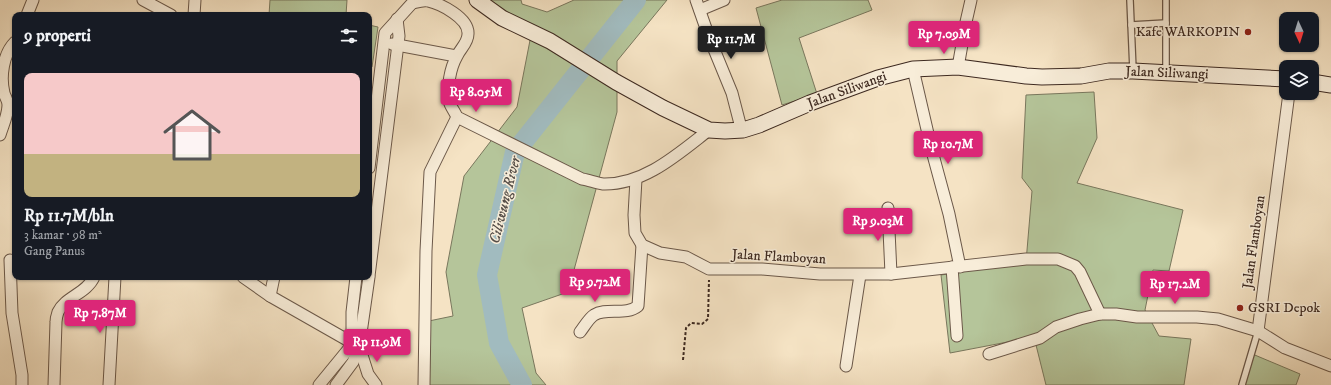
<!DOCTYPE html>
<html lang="id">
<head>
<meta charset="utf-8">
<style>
  :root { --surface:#171b24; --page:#20242c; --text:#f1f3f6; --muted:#9ea1a6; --accent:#db2777 }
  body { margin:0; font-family:"IM FELL DW Pica",serif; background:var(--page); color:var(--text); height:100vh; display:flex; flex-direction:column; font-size:15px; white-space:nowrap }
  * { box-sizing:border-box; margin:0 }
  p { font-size:13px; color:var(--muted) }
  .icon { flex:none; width:22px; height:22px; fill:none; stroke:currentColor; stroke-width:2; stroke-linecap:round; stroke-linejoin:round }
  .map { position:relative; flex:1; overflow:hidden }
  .drawer { position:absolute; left:12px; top:12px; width:360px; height:268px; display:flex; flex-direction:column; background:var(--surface); border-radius:8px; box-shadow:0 1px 3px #0004 }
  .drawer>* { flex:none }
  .needle { width:26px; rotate:176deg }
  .fabs { position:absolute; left:1279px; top:12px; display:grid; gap:8px }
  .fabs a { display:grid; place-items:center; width:40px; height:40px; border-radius:8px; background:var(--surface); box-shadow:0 1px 3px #0004; font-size:20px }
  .price { position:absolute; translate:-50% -34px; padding:0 9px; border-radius:4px; background:var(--accent); color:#fff; font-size:13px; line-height:26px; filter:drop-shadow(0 1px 2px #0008) }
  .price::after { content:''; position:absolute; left:50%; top:24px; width:12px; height:9px; margin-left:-6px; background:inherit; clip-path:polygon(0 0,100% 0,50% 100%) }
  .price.selected { background:#222; color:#fff }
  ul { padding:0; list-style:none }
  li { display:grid; align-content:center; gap:8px; height:212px; padding:0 12px }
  li span { display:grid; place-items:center; height:124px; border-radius:8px; color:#555 }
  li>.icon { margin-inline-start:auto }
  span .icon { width:72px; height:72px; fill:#fffc; stroke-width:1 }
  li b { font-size:17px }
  h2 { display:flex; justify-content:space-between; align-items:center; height:48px; padding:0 12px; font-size:17px }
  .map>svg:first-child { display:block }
  .green { fill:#b5c59a; stroke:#79775d }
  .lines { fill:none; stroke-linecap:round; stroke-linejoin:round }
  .river { stroke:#a1bbbf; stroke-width:20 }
  .lane-casing { stroke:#6b5849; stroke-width:8 }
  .street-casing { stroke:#6b5849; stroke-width:13 }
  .secondary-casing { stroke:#3d2920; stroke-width:17 }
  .path { stroke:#3d2920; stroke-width:2; stroke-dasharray:3 2; stroke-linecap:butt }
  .lane { stroke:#f8edd9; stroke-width:5.5 }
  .street { stroke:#f8edd9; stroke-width:11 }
  .secondary { stroke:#f8edd9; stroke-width:15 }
  .poi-dot { fill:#8f2418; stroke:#f8edd9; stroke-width:1.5 }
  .labels { text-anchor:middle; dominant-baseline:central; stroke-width:3; stroke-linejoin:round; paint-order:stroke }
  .poi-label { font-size:14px; fill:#3d2920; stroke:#f8edd9; text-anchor:end }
  .street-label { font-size:14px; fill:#3d2920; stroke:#f8edd9 }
  .water-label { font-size:15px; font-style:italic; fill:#564e48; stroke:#f8edd9 }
</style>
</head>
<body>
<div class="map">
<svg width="1331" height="385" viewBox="0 0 1331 385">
  <rect width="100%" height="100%" fill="#f5e3c4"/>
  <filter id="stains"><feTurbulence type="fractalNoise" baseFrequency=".005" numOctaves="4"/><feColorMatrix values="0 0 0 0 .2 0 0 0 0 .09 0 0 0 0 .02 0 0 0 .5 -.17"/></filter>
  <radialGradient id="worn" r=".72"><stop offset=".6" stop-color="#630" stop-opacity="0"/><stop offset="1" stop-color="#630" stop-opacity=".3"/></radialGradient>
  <!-- green -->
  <g class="green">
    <path d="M270,0h77l-1,15h-77z"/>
    <path d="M485,0h36l1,4 25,8 27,-12h93l-50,61v51l-49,180 -46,16 14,65 10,12h-118l-4,-63 29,-6 -7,-44 18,-96 53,-69 15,-77z"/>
    <path d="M782,0h86l4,10 -73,28 18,56 -35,11 -26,-97z"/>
    <path d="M369,25l9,2 -6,40h-3z"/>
    <path d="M1094,92l3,46 -20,45 106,27 -14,61 -16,-1 -8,40 14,26 32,3 -7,46h-138l-12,-48 -84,16 -9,-78 85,-13 6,-71 -10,-13 4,-83z"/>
    <path d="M1250,353l50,21 -4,11h-55z"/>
  </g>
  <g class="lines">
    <!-- river -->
    <path class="river" d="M522,385l-23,-42 -12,-68 28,-123 121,-152"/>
    <defs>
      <g id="lane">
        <path d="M1130,0l3,70"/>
        <path d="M1166,0v72"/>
        <path d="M1131,25l35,-2"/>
        <path d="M1242,385l16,-54"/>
      </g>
      <g id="street">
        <path d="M143,0l28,15"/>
        <path d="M696,0l13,37 23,56 8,31 3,6"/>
        <path d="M413,3c4,-1 10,-3 15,-2 13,3 41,17 40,33 0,9 -8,15 -11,22 -7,12 -10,31 -8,45 1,5 6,11 8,16l125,62c7,1 14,4 21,5 41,1 75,-30 106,-54"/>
        <path d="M700,10l24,-10"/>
        <path d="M27,15l6,-15"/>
        <path d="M194,15l1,-15"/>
        <path d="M392,44l64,12"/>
        <path d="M958,67l8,-45 5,-22"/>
        <path d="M913,69l19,82 17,63 11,53"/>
        <path d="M0,135c3,-10 8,-20 8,-30 0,-5 -3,-8 -4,-12 -4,-16 -1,-39 11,-51"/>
        <path d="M369,168l16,-135 30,-33"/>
        <path d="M636,179l-2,36 1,18 7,12 18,8 26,4 23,12h53l58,5h71l135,-15h32l17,7 5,6 20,42"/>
        <path d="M888,208l3,66"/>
        <path d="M10,260l2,53 10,62v10"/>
        <path d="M952,267l5,69"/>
        <path d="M369,276l30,-240 -2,-17"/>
        <path d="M243,277l27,19 79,45"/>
        <path d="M270,296l4,-19"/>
        <path d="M1258,331l31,-238"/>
        <path d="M580,332c4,-5 9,-14 14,-17 12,-8 32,1 44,-9l4,-61"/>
        <path d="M361,333l8,-56"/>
        <path d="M352,334l8,-2 6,5c2,9 -5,14 -14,10l-3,-6 3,-7v-22l4,-35"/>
        <path d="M360,349l8,25 8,11"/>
        <path d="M989,354l51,-16 16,-11 24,-8 20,-5h16l21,3h60l21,2 40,12 27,17 46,18"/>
        <path d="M846,366l14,-91"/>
        <path d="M54,385l2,-63c0,-3 1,-7 2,-10 7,-15 29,-19 36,-35"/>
        <path d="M109,385l6,-108"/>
        <path d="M319,385l32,-39"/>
        <path d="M336,385l17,-23 5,-13"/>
        <path d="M424,385l2,-134 4,-79 27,-55"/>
      </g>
      <g id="secondary">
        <path d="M477,0l25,18 48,23 66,41 47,26 46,22 16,1 18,-1 16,-5 51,-22 68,-25 35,-9 45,-2 68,9 16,1 39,-1 28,-5h24l153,8"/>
        <path d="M1312,82l19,3"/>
      </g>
    </defs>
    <!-- lane casing -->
    <use href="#lane" class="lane-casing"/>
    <!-- street casing -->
    <use href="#street" class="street-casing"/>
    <!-- secondary casing -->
    <use href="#secondary" class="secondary-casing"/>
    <!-- path -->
    <path class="path" d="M683,360l3,-32 5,-5 11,1 6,-5 1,-39"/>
    <!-- lane -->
    <use href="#lane" class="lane"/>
    <!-- street -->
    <use href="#street" class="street"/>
    <!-- secondary -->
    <use href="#secondary" class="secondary"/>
  </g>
  <!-- markers -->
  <g class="poi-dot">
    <circle cx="1248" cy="32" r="4"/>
    <circle cx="1240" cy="308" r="4"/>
  </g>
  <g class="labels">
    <!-- poi labels -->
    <g class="poi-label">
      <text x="1240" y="32">Kafe WARKOPIN</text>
      <text x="1248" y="308" text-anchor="start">GSRI Depok</text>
    </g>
    <!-- street labels -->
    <g class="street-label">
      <text transform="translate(1167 73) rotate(2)">Jalan Siliwangi</text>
      <text transform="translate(847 90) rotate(-20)">Jalan Siliwangi</text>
      <text transform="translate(1254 242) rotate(-82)">Jalan Flamboyan</text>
      <text transform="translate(779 257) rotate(3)">Jalan Flamboyan</text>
    </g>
    <!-- water labels -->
    <g class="water-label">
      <text transform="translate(505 200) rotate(-76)">Ciliwung River</text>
    </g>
  </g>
  <rect width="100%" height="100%" filter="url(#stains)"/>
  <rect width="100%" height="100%" fill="url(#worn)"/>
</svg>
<div class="fabs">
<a><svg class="needle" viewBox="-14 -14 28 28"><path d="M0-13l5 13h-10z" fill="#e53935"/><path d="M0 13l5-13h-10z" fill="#9ea1a6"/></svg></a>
<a><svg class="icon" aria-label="layers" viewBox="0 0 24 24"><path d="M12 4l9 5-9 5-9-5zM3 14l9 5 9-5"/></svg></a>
</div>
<b class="price" style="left:944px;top:55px">Rp 7.09M</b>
<b class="price selected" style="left:731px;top:60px">Rp 11.7M</b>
<b class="price" style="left:476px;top:113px">Rp 8.05M</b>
<b class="price" style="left:948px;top:165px">Rp 10.7M</b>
<b class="price" style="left:878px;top:242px">Rp 9.03M</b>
<b class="price" style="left:595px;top:303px">Rp 9.72M</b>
<b class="price" style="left:1175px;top:305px">Rp 17.2M</b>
<b class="price" style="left:100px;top:334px">Rp 7.87M</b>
<b class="price" style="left:377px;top:363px">Rp 11.9M</b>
<section class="drawer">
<h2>9 properti<svg class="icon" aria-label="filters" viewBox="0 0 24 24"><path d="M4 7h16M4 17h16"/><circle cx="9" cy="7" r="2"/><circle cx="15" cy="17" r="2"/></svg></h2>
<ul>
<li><span style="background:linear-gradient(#f6c9c9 65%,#c2b280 0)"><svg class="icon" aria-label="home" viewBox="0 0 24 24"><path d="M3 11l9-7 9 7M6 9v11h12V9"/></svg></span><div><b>Rp 11.7M/bln</b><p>3 kamar · 98 m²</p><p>Gang Panus</p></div></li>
</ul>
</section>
</div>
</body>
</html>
